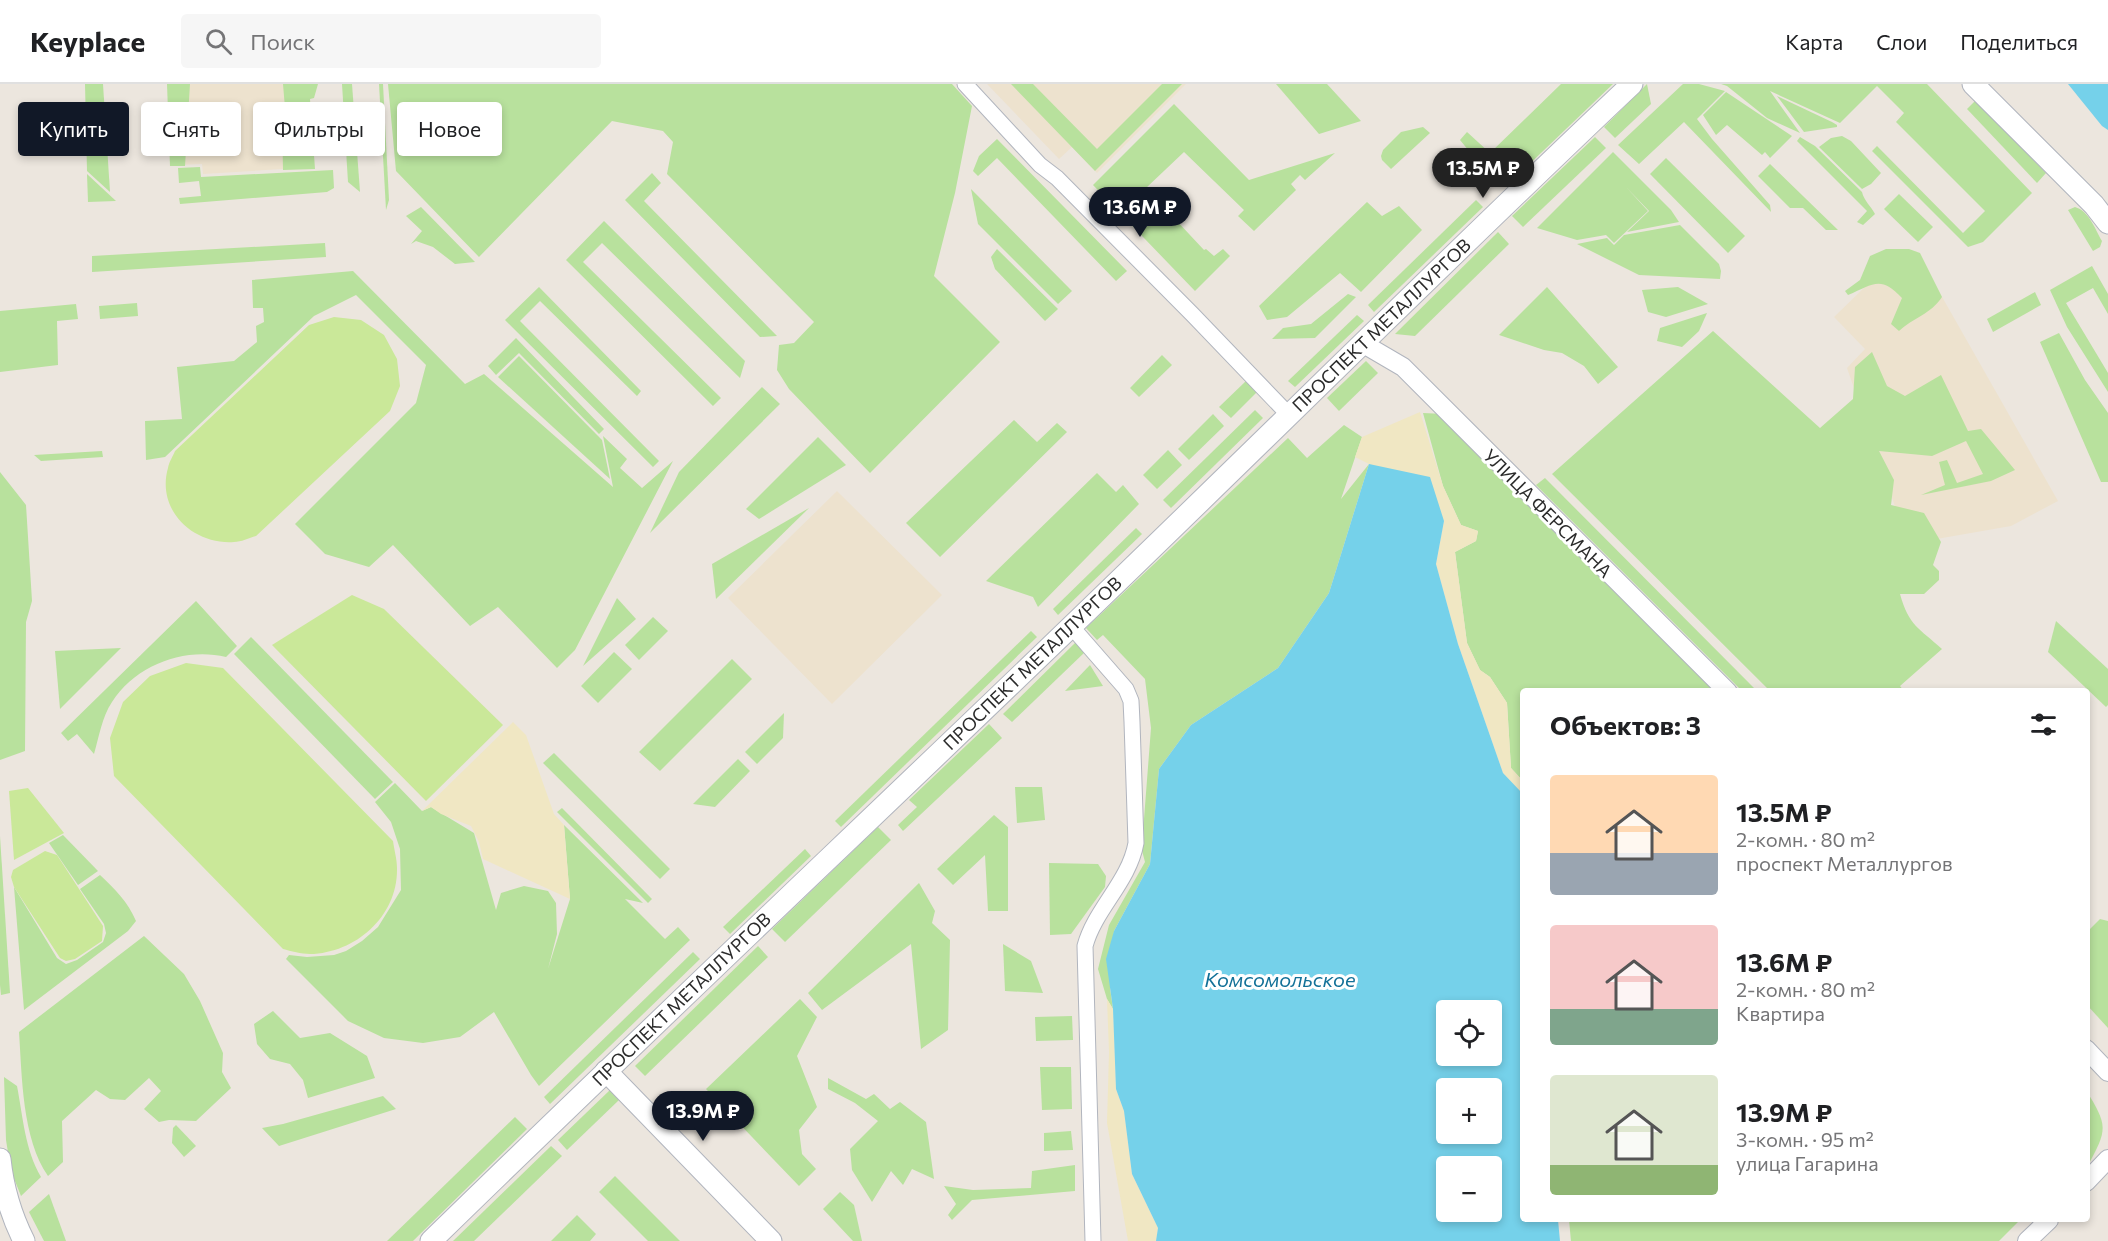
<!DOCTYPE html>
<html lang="ru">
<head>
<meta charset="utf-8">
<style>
  :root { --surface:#fff; --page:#f6f6f6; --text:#202124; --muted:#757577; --line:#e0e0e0; --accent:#111827 }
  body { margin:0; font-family:Commissioner,sans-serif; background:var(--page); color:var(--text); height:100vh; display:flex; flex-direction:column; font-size:22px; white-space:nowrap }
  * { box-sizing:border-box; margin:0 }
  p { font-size:20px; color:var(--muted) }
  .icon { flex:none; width:33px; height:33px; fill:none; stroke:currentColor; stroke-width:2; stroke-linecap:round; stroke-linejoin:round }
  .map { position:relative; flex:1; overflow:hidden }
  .drawer { position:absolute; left:1520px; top:604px; width:570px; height:534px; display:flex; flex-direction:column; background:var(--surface); border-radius:6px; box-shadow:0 3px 9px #0003 }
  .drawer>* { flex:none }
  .top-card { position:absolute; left:18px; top:18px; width:570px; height:54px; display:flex; gap:12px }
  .buttons { position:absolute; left:1436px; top:916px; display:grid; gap:12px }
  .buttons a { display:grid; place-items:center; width:66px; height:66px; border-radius:6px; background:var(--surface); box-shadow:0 3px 9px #0003; font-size:30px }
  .price { position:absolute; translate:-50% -51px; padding:0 14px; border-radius:21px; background:var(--accent); color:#fff; font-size:20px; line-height:39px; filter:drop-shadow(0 2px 3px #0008) }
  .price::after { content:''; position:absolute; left:50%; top:36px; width:18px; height:14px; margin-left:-9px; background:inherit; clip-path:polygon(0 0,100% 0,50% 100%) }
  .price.selected { background:#222; color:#fff }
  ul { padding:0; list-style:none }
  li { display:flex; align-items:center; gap:18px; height:150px; padding:0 30px }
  li span { display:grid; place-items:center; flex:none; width:168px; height:120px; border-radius:6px; color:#555 }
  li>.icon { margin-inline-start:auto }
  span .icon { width:72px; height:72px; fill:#fffc; stroke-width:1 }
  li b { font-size:26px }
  h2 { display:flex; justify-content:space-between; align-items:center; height:72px; padding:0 30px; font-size:26px }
  .pill { padding:0 21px; border-radius:6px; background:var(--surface); box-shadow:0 3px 9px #0003; font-size:21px; line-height:54px }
  .pill.selected { background:var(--accent); color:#fff }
  header { display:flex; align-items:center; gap:36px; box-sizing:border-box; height:84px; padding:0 30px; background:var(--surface); border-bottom:2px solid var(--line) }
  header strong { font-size:28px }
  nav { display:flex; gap:33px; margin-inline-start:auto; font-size:21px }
  .search { width:420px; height:54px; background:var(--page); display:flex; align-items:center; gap:15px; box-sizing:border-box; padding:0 21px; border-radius:6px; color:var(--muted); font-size:22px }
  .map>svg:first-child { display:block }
  .education { fill:#ede2ce }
  .green { fill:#b8e19d }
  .sand { fill:#f0e7c3 }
  .pitch { fill:#cae899 }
  .water { fill:#75d1ea; fill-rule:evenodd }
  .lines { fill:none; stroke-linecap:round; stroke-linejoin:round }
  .minor-casing { stroke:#b1b5be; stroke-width:17 }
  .tertiary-casing { stroke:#b1b5be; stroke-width:20 }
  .secondary-casing { stroke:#b1b5be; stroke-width:23 }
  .minor { stroke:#fff; stroke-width:15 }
  .tertiary { stroke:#fff; stroke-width:18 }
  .secondary { stroke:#fff; stroke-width:21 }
  .labels { text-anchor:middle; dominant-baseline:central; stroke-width:6; stroke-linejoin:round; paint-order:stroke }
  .street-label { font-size:18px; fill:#2b2b2b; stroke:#fff }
  .water-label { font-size:20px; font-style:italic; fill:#137198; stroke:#fff }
</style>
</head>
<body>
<header>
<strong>Keyplace</strong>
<div class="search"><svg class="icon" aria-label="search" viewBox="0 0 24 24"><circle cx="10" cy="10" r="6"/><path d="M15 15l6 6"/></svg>Поиск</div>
<nav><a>Карта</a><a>Слои</a><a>Поделиться</a></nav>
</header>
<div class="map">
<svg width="2108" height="1157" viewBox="0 0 2108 1157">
  <rect width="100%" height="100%" fill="#ece6de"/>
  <!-- education -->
  <g class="education">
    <path d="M172,0h136l5,83 -110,7 -1,-10 -26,1z"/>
    <path d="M987,0h199l-89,89 -25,-26 -13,12z"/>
    <path d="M1916,167l142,250 -47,25 -103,18 -61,-176 18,-19 -31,-32 35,-34z"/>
    <path d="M837,407l105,104 -110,109 -104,-106z"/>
  </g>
  <!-- green -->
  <g class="green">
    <path d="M85,0h18l7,108 -23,-21z"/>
    <path d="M167,0h23l-5,82h-15z"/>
    <path d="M283,0h35l-4,14 -4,1 5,70 -32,1 -1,-49 4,-1z"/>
    <path d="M342,0h10l8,108 -12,-10z"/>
    <path d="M379,0h4l6,116 -3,10z"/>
    <path d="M388,0h564l20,22 -17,87 -21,83 66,66 -130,131 -81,-84 -12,-19 2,-25 15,-2 20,-21 -147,-148 6,-32 -10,-11 -51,-10 -133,136 -83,-86z"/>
    <path d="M1011,0h22l64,65 65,-65h20l-87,87z"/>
    <path d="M1276,0h51l34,37 -42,13z"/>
    <path d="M1561,0h52l-97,93 -14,4 -10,-2 -32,-39 7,-8 23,21z"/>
    <path d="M1647,0l4,20 -36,34 -11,-11z"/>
    <path d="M1683,0h16l26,7 -28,28 15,20 58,66 1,7 -87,-90 -45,42 -21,-19z"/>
    <path d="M1721,0h206l105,109 -49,49 -15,5 -96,-96 5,-5 86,87 22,-22 -89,-89 8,-9 -27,-27 -37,37 -70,-32 30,42 -33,-15 -40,-32z"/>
    <path d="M1726,8l66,44 -22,22 -5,-6 -3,3 -35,-30 -11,10 -13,-20z"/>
    <path d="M1777,12l55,26 5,3v2l-33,5z"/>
    <path d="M1976,16l70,73 -9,10 -70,-74z"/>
    <path d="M1174,20l75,76 86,-27 -30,27 -5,-5 -9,9 5,6 -42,41 -16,-15 6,-6 -60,-58 -38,36 58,62 2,-1 8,7 9,-7 7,7 -35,35 -102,-106z"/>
    <path d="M1423,43l7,6 -39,36 -9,-9 -1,-4 2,-6 18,-18z"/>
    <path d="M1842,52l9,5 30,32 -10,11 -9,5 -43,-42 12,-9z"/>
    <path d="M1595,53l11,11 -83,79 -11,-11z"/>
    <path d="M1800,53l15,9 47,46c2,9 9,14 13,22l-12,11 -6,-3 10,-11 -70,-70z"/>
    <path d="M997,55l130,132 -11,10 -119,-123 -19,18 -5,-5 6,-15z"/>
    <path d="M1613,68l58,58 8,12 -52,10 22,-21 -23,-24 22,24 -34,32 -8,-8 -29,5 -40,-12z"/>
    <path d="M1666,74l79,78 -17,17 -78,-79z"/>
    <path d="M1770,80l68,66h-12l-23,-22h-13l-32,-32z"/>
    <path d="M200,83l1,10 132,-7 1,18 -7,4 -147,12 -1,-6 22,-2 -2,-15 -20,2 -1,-15z"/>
    <path d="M652,89l9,10 -17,18 133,135 -17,1 -135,-137z"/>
    <path d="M87,90l29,27 -28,1z"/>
    <path d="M971,105l101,102 -14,13 -80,-80z"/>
    <path d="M1899,110l34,33 -15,15 -34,-33z"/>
    <path d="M1476,116l7,7 -109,105 -6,-7z"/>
    <path d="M1367,118l15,14 17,-10 23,24 -61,62 -21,-19 -53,44 -20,3 -8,-14z"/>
    <path d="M421,123l54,55 -20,2 -22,-17 -17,-6 -5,3 11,-13 -16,-15z"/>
    <path d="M2075,123c14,4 20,22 27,34l-2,6 -7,4 -25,-41z"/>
    <path d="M604,137l141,140 -5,17 -138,-135 -19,19 138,136 -8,8 -147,-146z"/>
    <path d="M1680,141l39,39 2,7 -1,8 -81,-4 -62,-31 30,-6 7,7 10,-10z"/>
    <path d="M1498,148l11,12 -94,92 -20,-2z"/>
    <path d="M325,159l1,14 -234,15v-16z"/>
    <path d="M997,165l61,60 -13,12 -50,-52 -4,-12z"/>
    <path d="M1886,165h23l11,4 22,44c-11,17 -29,21 -43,34l-8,-7 11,-26c-21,-23 -29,-14 -54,-3l-3,-4 15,-11 10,-24z"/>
    <path d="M2092,182l16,28v20l-15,-26 -27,15 42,70v19l-41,-65 -17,-37z"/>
    <path d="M353,187l112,113 19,-10 129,113 -10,-51 24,23 -7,9 22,20 31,-27 -98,189 -18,18 -59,-61 -28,19 -77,-81 -24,22 -44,-13 -30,-30 121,-121 10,-38 -70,-70 -42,21 -149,141 -19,3 -1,-39 37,-2 -5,-52 57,-6 23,-19 -1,-16 8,-4 -1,-14h-10l-1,-28z"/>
    <path d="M539,203l102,104 -4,5 -97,-95 -20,20 139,140 -6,6 -148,-147z"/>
    <path d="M1547,203l71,80 -20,17 -14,-18 -22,-13 -18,-3 -45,-15z"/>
    <path d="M1678,203l30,17 -42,13 -18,-5 -6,-22z"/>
    <path d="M2035,208l6,13 -48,27 -6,-13z"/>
    <path d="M1348,210l8,3 -41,41 -43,1 11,-11 28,-4z"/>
    <path d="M137,219l1,13 -38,3 -1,-13z"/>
    <path d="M76,220l2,15 -21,2 1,44 -58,7v-61z"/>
    <path d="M1707,229l-8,18 -17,16 -25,-6 3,-13z"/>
    <path d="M1357,231l7,6 -69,66 -7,-6z"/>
    <path d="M1713,247l107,97 33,-29 2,-32 17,-15 15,34 18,10 36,-21 27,56 13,-2 34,41 -24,11 -70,14 24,-10 -6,-23 8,-2 10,23 26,-9 -17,-33 -34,15 -53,-5 15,29 -3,25 33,8 17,29 -8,23 6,6v9l-15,14h-24c9,32 19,34 42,55l-42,37 4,5h-134l-218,-217z"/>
    <path d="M2059,249l26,47 23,33v69h-7l-61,-140z"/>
    <path d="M516,254l88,91 -5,5 -80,-81 -23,22 -8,-9z"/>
    <path d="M1162,271l10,10 -33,32 -9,-9z"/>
    <path d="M519,272l83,84 8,39 -112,-102z"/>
    <path d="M1366,277l12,12 -39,38 -12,-13z"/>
    <path d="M1246,297l11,11 -26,26 -12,-11z"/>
    <path d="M762,303l18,17 -130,129 29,-61z"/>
    <path d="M1255,326l8,8 -92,90 -8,-8z"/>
    <path d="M1423,329l21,1 274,277 -196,1v88l-11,-12 -4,-65 -17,-26 -10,-7 -13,-27 -12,-91 21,-11 2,-10 -17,-6 -18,-39z"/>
    <path d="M1213,330l11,12 -35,34 -11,-11z"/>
    <path d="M1014,336l23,22 20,-19 10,9 -127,125 -34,-34z"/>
    <path d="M1344,341l18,12 -21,62 28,-35 -40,129 -51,75 -87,57 -32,44 -9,95 -36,67 -4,57 3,21 -6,-10 -9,-30 11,-44 36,-63 -5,-19 4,-24 7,-91 -6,-49 -42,-44 -6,5 -11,-12 202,-190 19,20z"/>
    <path d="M818,353l28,28 -87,54 -13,-10z"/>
    <path d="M1168,366l14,15 -25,24 -14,-14z"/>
    <path d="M102,367l1,6 -62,4 -7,-6z"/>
    <path d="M0,388l26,33 6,96 -6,21 -1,129 -25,9z"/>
    <path d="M1097,389l19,19 7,-7 16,19 -101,103 -5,-10 -47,-16z"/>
    <path d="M1545,394l212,213h-15l-206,-206z"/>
    <path d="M809,424l-93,91 -4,-35z"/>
    <path d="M1136,444l6,6 -84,81 -5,-6z"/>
    <path d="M617,514l19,21 -53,47z"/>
    <path d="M196,517l41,45 -11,11c-42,-10 -90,8 -114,45 -10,15 -13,35 -18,52l-17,-20 -9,7 -7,-8z"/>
    <path d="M653,533l15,14 -29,29 -14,-15z"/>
    <path d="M2056,537l52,48v36l-2,2 -58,-55z"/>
    <path d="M1031,547l6,6 -196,190 -6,-6z"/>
    <path d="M251,553l142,145 -18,17 -141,-145z"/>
    <path d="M1076,558l9,10 -73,70 -9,-8z"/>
    <path d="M121,564l-61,61 -5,-58z"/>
    <path d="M614,568l18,17 -34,34 -17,-17z"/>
    <path d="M732,575l20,20 -92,92 -21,-19z"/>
    <path d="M1090,581l13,21 -38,5z"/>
    <path d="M784,629l-1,25 -26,26 -12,-12z"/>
    <path d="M989,640l13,14 -99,93 -5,-6 19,-18 -8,-7z"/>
    <path d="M554,669l116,116 -10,10 -117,-116z"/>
    <path d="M738,675l12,12 -35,36 -22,-3z"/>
    <path d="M395,699l27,28 9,-4 43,26 22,77 5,-17 23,-7 24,5 8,12 1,31 -9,35 22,-70 -6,-74 79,78 -18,-4 40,40 13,-12 12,13 -151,146 -8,-11 -37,-63 -34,25 -37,6 -39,-5 -36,-17 -62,-62 3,-4 18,2 27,-2 12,-4 16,-10 16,-14 23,-37 -1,-41 -9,-27 -16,-20z"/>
    <path d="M1015,703h27l3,33 -28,3z"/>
    <path d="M562,724l90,91 -4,4 -91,-91z"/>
    <path d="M994,731l14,12v84h-20l-3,-56 -32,30 -16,-16z"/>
    <path d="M878,743l13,13 -106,102 -13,-13z"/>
    <path d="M63,751l35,36 -20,14 -29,-42z"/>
    <path d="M0,752l10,157 -9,2 -1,-10z"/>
    <path d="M805,765l6,7 -81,78 -7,-7z"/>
    <path d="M1049,779l49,1 8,12 -1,11 -34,47 -21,1z"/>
    <path d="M100,791c15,14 28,27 36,46l-8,10 -104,79 -10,-123 43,71 9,6 11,-4 26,-18 3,-9 -2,-9 -24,-35z"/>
    <path d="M919,799l16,28 -3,12 18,17 -2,90 -27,19 -10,-105 -89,66 -14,-17z"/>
    <path d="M2100,835l8,2v107l-21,-23v-73z"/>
    <path d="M144,852l40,38 16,27 23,52 -1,19 9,16 -35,33 -27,-1 -10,2 -15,-13 17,-18 -12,-13 -24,22 -15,-1 -14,-9 -34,31 1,41 -15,14c-26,-37 -26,-100 -29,-144z"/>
    <path d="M1003,860l28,17 12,32 -38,-2z"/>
    <path d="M758,862l10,11 -123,119 -10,-10z"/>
    <path d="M693,868l7,7 -150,145 -6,-7z"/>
    <path d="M800,915l17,18 -20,39 20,51 -18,23 3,24 14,15 -17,17 -93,-97z"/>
    <path d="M273,927l27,27 30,-5 37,23 8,22 -67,20 -5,-18 -13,-16 -20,-5 -13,-15 -3,-20z"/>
    <path d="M1072,932l1,24 -37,1 -1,-24z"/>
    <path d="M1040,983h31l1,42 -30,1z"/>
    <path d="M4,993l13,9c6,31 8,64 24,91l-20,19 -10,-25 -5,-31z"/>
    <path d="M828,994l38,21 8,-5 16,15 10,-7 26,20 8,57 -22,-10 -9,16 -12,-14 -19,31 -20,-32 -2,-21 28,-28 -23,-18 -27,-14z"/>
    <path d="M610,1006l9,10 -52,50 -9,-10z"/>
    <path d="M2086,1006c22,36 22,39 1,77z"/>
    <path d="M383,1012l13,13 -117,37 -17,-18 21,-4z"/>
    <path d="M515,1033l12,12 -114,112h-26z"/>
    <path d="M176,1041l20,21 -12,11 -12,-14 1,-15z"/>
    <path d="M1071,1047l2,19 -29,1v-18z"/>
    <path d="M551,1062l11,10 -88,85h-21z"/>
    <path d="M1075,1081v26l-103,9 -20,20 -4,-5 8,-11 -12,-18 29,4 58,-2 1,-17z"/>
    <path d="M615,1092l65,65h-32l-49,-49z"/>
    <path d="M840,1108l14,13 8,36h-9l-30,-32z"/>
    <path d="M49,1110l17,47h-22l-15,-29z"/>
    <path d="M577,1131l19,19 -6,7h-39z"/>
    <path d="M1569,1136h451l-21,21h-428z"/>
  </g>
  <!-- sand -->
  <g class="sand">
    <path d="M1420,328l23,74 18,39 17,6 -2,10 -21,11 12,91 13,27 10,7 17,26 4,65 11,12v13l-19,-20 -45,-129 -22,-80 8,-43 -75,-57 -14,-7 7,-20z"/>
    <path d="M513,638l13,13 28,79 10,11 6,74 -87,-40 -4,-17 -8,-16 -30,-12 -10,-7 -9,4z"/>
    <path d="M1107,915l6,10 3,80 8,22 8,63 26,54 -2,13h-28l-21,-118 2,-71z"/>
  </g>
  <!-- pitch -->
  <g class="pitch">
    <path d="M334,233l27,3 23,15 13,24 3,27 -10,25 -134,125c-7,2 -15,6 -22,6 -41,3 -78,-32 -66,-74 1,-6 5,-12 7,-17l134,-126z"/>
    <path d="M352,511l32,14 119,116 -77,76 -154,-156z"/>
    <path d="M186,579l37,5 170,173c1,8 4,18 4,27 1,48 -41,85 -87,86 -9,0 -19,-3 -27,-5l-169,-173 -4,-38 13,-36 27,-26z"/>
    <path d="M28,704l36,45 -50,27 -5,-69z"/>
    <path d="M45,767l12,4 46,71 -1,15 -27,18 -9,2 -6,-3 -46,-71 -3,-10 2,-7z"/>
  </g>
  <!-- water -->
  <g class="water">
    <path d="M2068,0h40v46l-6,-4z"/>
    <path d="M1369,380l61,13 14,44 -8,43 22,80 45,129 19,20v427h36l2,21h-404l2,-13 -26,-54 -8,-63 -8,-22 -3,-80 -7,-50 8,-28 36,-67 9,-95 32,-44 87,-57 51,-75zM1446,927h45v45h-45zM1446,1005h45v45h-45zM1446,1083h45v45h-45z"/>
  </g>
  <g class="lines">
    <defs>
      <g id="minor">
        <path d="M965,0l75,81 17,13 136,137 95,99"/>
        <path d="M1071,542l55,63 5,12 1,21 4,121c-7,39 -41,66 -51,103l8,295"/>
      </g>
      <g id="tertiary">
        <path d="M1362,259l41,24 325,325"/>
        <path d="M2086,965l22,23"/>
        <path d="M2086,1098l22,-23"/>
        <path d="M2027,1157l22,-21"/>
      </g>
      <g id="secondary">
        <path d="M1973,0l121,121 14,18"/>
        <path d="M606,987l165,170"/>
        <path d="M0,1075c3,29 11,56 24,82"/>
        <path d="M431,1157c206,-201 415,-398 623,-598 193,-185 383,-375 578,-559"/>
      </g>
    </defs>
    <!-- minor casing -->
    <use href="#minor" class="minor-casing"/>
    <!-- tertiary casing -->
    <use href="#tertiary" class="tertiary-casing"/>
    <!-- secondary casing -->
    <use href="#secondary" class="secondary-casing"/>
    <!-- minor -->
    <use href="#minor" class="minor"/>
    <!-- tertiary -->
    <use href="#tertiary" class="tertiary"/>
    <!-- secondary -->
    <use href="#secondary" class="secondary"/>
  </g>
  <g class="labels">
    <!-- street labels -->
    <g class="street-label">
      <text transform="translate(1381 241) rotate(-44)">ПРОСПЕКТ МЕТАЛЛУРГОВ</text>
      <text transform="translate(1548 429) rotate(45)">УЛИЦА ФЕРСМАНА</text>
      <text transform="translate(1032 579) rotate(-44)">ПРОСПЕКТ МЕТАЛЛУРГОВ</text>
      <text transform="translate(681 915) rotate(-44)">ПРОСПЕКТ МЕТАЛЛУРГОВ</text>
    </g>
    <!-- water labels -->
    <g class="water-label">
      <text x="1280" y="895">Комсомольское</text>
    </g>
  </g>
</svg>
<div class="buttons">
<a><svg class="icon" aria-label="locate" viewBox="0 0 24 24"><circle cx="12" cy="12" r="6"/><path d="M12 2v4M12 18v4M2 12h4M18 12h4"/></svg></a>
<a>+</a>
<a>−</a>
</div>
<b class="price selected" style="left:1483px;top:115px">13.5M ₽</b>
<b class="price" style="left:1140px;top:154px">13.6M ₽</b>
<b class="price" style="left:703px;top:1058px">13.9M ₽</b>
<div class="top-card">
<a class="pill selected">Купить</a>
<a class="pill">Снять</a>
<a class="pill">Фильтры</a>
<a class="pill">Новое</a>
</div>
<section class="drawer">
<h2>Объектов: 3<svg class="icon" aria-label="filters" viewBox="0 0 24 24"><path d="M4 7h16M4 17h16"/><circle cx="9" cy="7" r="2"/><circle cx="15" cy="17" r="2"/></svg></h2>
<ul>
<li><span style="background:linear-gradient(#ffd9b3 65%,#9aa5b1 0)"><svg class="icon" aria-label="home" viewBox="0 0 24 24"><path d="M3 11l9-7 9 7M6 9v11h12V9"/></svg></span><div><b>13.5M ₽</b><p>2-комн. · 80 m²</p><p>проспект Металлургов</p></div></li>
<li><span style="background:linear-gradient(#f6c9c9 70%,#7fa58c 0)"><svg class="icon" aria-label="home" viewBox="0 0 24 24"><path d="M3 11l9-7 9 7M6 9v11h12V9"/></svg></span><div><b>13.6M ₽</b><p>2-комн. · 80 m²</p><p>Квартира</p></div></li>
<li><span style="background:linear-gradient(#dfe7d0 75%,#8fb573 0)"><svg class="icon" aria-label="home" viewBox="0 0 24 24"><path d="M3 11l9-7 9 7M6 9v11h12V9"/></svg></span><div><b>13.9M ₽</b><p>3-комн. · 95 m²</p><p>улица Гагарина</p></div></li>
</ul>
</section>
</div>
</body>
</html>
